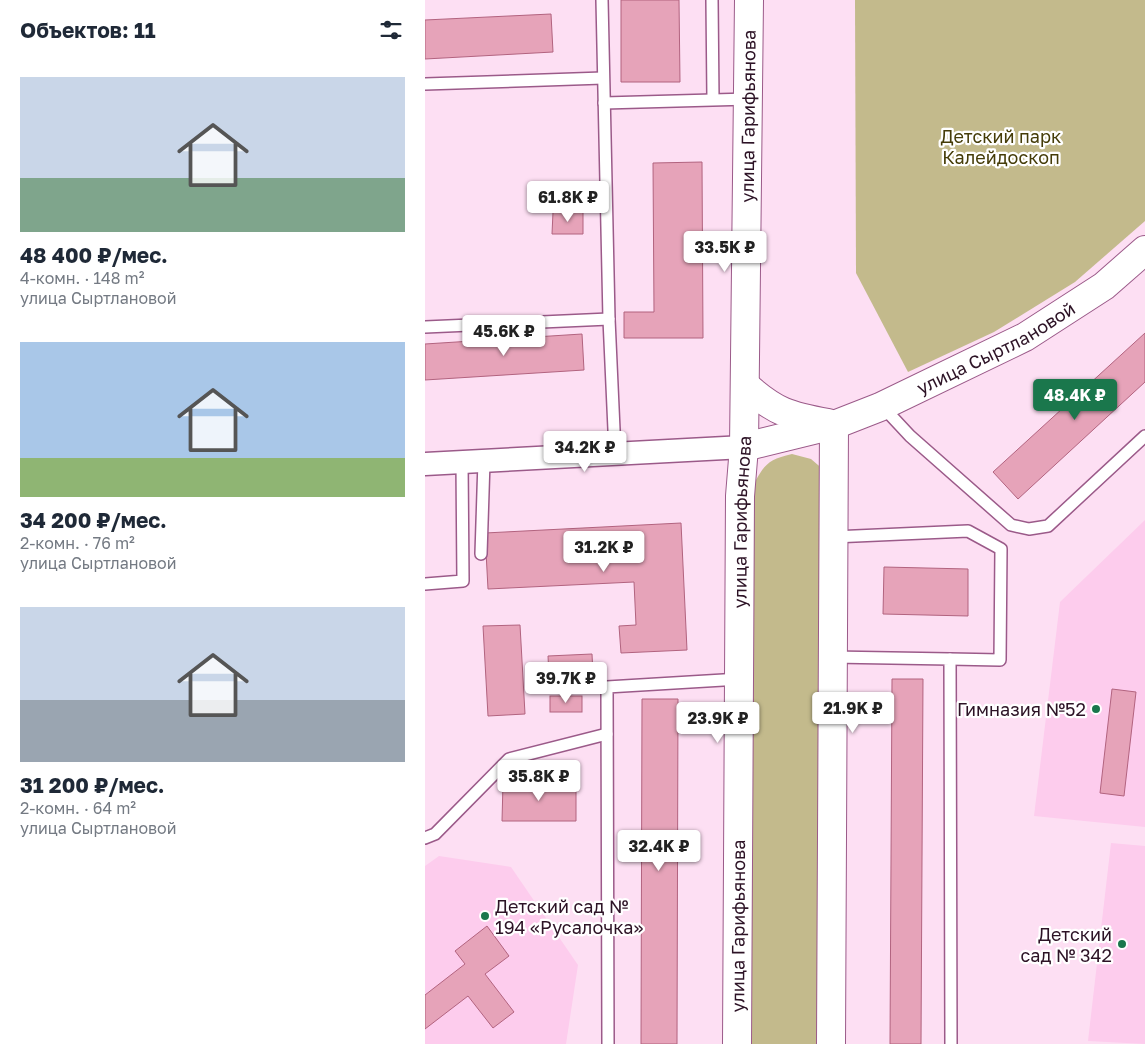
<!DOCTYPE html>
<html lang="ru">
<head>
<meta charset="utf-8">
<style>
  :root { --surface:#fff; --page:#f2f2f3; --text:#1f2937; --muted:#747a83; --accent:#1a774c }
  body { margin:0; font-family:"Golos Text",sans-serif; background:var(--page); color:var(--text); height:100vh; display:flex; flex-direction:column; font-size:19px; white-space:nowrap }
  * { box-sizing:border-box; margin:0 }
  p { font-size:16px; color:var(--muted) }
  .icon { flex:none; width:28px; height:28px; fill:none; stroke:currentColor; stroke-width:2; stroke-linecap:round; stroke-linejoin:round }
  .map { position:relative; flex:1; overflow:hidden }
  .sheet { display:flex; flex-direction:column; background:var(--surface); width:425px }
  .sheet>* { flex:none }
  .price { position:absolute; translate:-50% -42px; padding:0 11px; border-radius:5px; background:#fff; color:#222; font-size:16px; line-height:32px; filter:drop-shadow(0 1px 2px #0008) }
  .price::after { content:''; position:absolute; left:50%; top:30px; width:15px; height:11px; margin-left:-8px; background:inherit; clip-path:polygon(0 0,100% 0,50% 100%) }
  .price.selected { background:var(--accent); color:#fff }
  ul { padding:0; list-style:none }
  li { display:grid; align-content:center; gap:10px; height:265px; padding:0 20px }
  li span { display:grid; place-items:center; height:155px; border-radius:0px; color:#555 }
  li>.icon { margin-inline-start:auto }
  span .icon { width:90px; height:90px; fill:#fffc; stroke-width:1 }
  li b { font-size:21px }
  h2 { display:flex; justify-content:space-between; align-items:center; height:60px; padding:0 20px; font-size:21px }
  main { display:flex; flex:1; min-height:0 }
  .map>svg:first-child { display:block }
  .built { fill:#fdcced }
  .green { fill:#c3ba8c }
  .building { fill:#e6a3b9; stroke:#b2637f }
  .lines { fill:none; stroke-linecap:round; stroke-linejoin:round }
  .lane-casing { stroke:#9b5a89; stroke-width:14 }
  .street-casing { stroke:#9b5a89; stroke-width:25 }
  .secondary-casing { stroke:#9b5a89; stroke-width:30 }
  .lane { stroke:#fff; stroke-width:11 }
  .street { stroke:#fff; stroke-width:22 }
  .secondary { stroke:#fff; stroke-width:28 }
  .poi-dot { fill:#1a774c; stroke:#fff; stroke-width:2 }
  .labels { text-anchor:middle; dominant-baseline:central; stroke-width:4.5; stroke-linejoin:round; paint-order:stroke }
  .street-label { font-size:18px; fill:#2d1326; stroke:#fff }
  .park-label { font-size:18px; fill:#453c08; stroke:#fff }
  .poi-label { font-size:18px; fill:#2d1326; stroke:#fff; text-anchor:end }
</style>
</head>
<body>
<main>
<section class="sheet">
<h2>Объектов: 11<svg class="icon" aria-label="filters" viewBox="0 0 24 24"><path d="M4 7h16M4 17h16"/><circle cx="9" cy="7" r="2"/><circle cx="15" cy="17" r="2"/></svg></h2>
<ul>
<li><span style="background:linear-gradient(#c9d6e8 65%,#7fa58c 0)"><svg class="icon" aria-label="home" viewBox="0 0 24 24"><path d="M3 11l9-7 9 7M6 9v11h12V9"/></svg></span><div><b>48 400 ₽/мес.</b><p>4-комн. · 148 m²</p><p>улица Сыртлановой</p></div></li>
<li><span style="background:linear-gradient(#a9c7e8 75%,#8fb573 0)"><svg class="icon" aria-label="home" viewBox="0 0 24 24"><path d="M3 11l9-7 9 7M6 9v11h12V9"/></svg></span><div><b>34 200 ₽/мес.</b><p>2-комн. · 76 m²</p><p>улица Сыртлановой</p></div></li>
<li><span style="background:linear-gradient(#c9d6e8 60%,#9aa5b1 0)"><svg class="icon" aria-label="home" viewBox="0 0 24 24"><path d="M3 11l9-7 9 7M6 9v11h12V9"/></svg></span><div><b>31 200 ₽/мес.</b><p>2-комн. · 64 m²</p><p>улица Сыртлановой</p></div></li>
</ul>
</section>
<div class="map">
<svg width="720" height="1044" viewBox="0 0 720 1044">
  <rect width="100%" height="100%" fill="#fddff3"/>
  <!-- built -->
  <g class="built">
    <path d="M720,520v307l-111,-11 26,-214z"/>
    <path d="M686,843l34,3v198l-57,-3z"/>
    <path d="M14,856l72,11 67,98 -12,79h-141v-178z"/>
  </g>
  <!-- green -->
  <g class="green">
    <path d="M430,0h290v221l-70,61 -81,50 -86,40 -52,-99z"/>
    <path d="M367,454l19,5 14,12 -2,573h-72l-1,-553c13,-24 15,-31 42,-37z"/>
  </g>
  <!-- building -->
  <g class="building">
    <path d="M196,0h58l1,82h-59z"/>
    <path d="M126,14l2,38 -128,7v-39z"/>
    <path d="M277,162l1,176h-79v-26h30l-1,-149z"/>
    <path d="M128,212h30v22h-31z"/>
    <path d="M720,333v49l-127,117 -25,-27z"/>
    <path d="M157,334l2,36 -159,10v-36z"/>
    <path d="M256,523l6,127 -66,3 -2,-27 17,-1 -2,-43 -146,7 -3,-56z"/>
    <path d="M459,567l84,2v47l-85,-2z"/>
    <path d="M95,625l5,89 -37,2 -5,-90z"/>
    <path d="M167,654l1,20 -44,3 -1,-21z"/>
    <path d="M467,679h31l-2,365h-31z"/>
    <path d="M687,689l24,3 -12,104 -24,-3z"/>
    <rect x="125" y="696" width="32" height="16"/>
    <path d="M217,699h36l-1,345h-36z"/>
    <path d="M78,783h73v38h-74z"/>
    <path d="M62,926l22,30 -24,18 29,38 -21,16 -25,-32 -43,33v-34l40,-31 -10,-13z"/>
  </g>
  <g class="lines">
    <defs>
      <g id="lane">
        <path d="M177,0l7,319 6,133"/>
        <path d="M287,0l1,99"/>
        <path d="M0,84l178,-6"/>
        <path d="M179,103l145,-4"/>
        <path d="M0,327l184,-8"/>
        <path d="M457,406l28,30 101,89 18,4 19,-3 97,-90"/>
        <path d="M408,537l135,-6 33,18 -1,111 -50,-1"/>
        <path d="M56,554l3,-93"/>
        <path d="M0,584l38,-3 -1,-119"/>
        <path d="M407,657l118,2 1,385"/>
        <path d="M0,838l10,-4 74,-75 98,-25"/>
        <path d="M183,1044l-1,-357 133,-8"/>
      </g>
      <path id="street" d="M0,464l319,-17"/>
      <g id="secondary">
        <path d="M320,385c30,27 44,31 83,38"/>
        <path id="s1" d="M319,447l90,-22 46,-18 145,-70 79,-51 41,-36"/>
        <path id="s2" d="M312,1044l3,-548 4,-49 5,-447"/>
        <path d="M406,1044l3,-619"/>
      </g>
    </defs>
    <!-- lane casing -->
    <use href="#lane" class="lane-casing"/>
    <!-- street casing -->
    <use href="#street" class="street-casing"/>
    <!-- secondary casing -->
    <use href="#secondary" class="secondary-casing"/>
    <!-- lane -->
    <use href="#lane" class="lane"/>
    <!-- street -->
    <use href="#street" class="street"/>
    <!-- secondary -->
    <use href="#secondary" class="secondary"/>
  </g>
  <!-- markers -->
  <g class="poi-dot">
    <circle cx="671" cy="709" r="5"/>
    <circle cx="60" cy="916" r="5"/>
    <circle cx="697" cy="944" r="5"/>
  </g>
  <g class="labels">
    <!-- street labels -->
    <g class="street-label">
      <text stroke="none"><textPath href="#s2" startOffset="928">улица Гарифьянова</textPath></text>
      <text stroke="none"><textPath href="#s1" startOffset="272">улица Сыртлановой</textPath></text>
      <text stroke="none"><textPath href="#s2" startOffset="522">улица Гарифьянова</textPath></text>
      <text stroke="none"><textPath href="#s2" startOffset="118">улица Гарифьянова</textPath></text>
    </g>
    <!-- park labels -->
    <g class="park-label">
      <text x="576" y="136">Детский парк<tspan x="576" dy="21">Калейдоскоп</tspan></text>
    </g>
    <!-- poi labels -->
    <g class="poi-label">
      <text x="661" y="709">Гимназия №52</text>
      <text x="70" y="906" text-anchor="start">Детский сад №<tspan x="70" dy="21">194 «Русалочка»</tspan></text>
      <text x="687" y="934">Детский<tspan x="687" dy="21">сад № 342</tspan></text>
    </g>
  </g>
</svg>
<b class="price" style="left:143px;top:223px">61.8K ₽</b>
<b class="price" style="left:300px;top:273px">33.5K ₽</b>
<b class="price" style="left:79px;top:357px">45.6K ₽</b>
<b class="price selected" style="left:650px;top:421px">48.4K ₽</b>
<b class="price" style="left:160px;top:473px">34.2K ₽</b>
<b class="price" style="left:179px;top:573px">31.2K ₽</b>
<b class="price" style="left:141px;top:704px">39.7K ₽</b>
<b class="price" style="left:428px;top:734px">21.9K ₽</b>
<b class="price" style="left:293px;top:744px">23.9K ₽</b>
<b class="price" style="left:114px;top:802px">35.8K ₽</b>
<b class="price" style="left:234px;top:872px">32.4K ₽</b>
</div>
</main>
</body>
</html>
